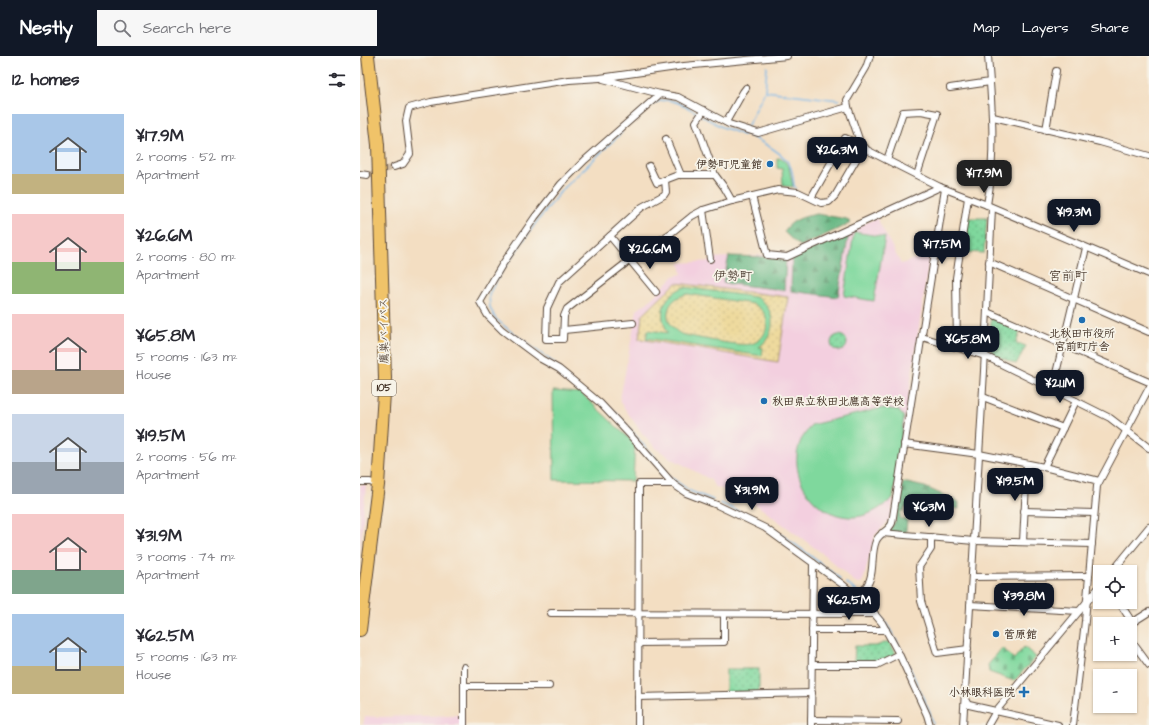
<!DOCTYPE html>
<html lang="en">
<head>
<meta charset="utf-8">
<style>
  :root { --surface:#fff; --page:#f7f7f7; --text:#2b2b33; --muted:#7c7c81; --accent:#111827 }
  body { margin:0; font-family:"Architects Daughter","Klee One",sans-serif; background:var(--page); color:var(--text); height:100vh; display:flex; flex-direction:column; font-size:15px; white-space:nowrap }
  * { box-sizing:border-box; margin:0 }
  p { font-size:13px; color:var(--muted) }
  .icon { flex:none; width:22px; height:22px; fill:none; stroke:currentColor; stroke-width:2; stroke-linecap:round; stroke-linejoin:round }
  .map { position:relative; flex:1; overflow:hidden }
  .drawer { display:flex; flex-direction:column; background:var(--surface); width:360px }
  .drawer>* { flex:none }
  .tools { position:absolute; left:733px; top:509px; display:grid; gap:8px }
  .tools a { display:grid; place-items:center; width:44px; height:44px; border-radius:0px; background:var(--surface); box-shadow:0 1px 3px #0004; font-size:20px }
  .price { position:absolute; translate:-50% -34px; padding:0 9px; border-radius:8px; background:var(--accent); color:#fff; font-size:13px; line-height:26px; filter:drop-shadow(0 1px 2px #0008) }
  .price::after { content:''; position:absolute; left:50%; top:24px; width:12px; height:9px; margin-left:-6px; background:inherit; clip-path:polygon(0 0,100% 0,50% 100%) }
  .price.active { background:#222; color:#fff }
  ul { padding:0; list-style:none }
  li { display:flex; align-items:center; gap:12px; height:100px; padding:0 12px }
  li span { display:grid; place-items:center; flex:none; width:112px; height:80px; border-radius:0px; color:#555 }
  li>.icon { margin-inline-start:auto }
  span .icon { width:48px; height:48px; fill:#fffc; stroke-width:1 }
  li b { font-size:17px }
  h2 { display:flex; justify-content:space-between; align-items:center; height:48px; padding:0 12px; font-size:17px }
  header { display:flex; align-items:center; gap:24px; box-sizing:border-box; height:56px; padding:0 20px; background:var(--accent); color:#fff }
  header strong { font-size:19px }
  nav { display:flex; gap:22px; margin-inline-start:auto; font-size:14px }
  .search { width:280px; height:36px; background:var(--page); display:flex; align-items:center; gap:10px; box-sizing:border-box; padding:0 14px; border-radius:0px; color:var(--muted); font-size:15px }
  main { display:flex; flex:1; min-height:0 }
  .map>svg:first-child { display:block }
  .built { fill:#f3cfdf }
  .grass { fill:url(#grass-dots); stroke:#5d815e }
  .forest { fill:url(#forest-firs); stroke:#517151 }
  .sand { fill:url(#sand-dots); stroke:#94825e }
  .cemetery { fill:url(#cemetery-stones); stroke:#5d815e }
  .park { fill:#7fd89d; stroke:#5d815e; fill-rule:evenodd }
  .lines { fill:none; stroke-linecap:round; stroke-linejoin:round }
  .stream { stroke:#73b6e8; stroke-width:1.5 }
  .street-tunnel { stroke:#cebaa1; stroke-width:6; stroke-dasharray:6 3; stroke-linecap:butt }
  .street-casing { stroke:#574537; stroke-width:8 }
  .highway-casing { stroke:#574537; stroke-width:14 }
  .street { stroke:#fff; stroke-width:6 }
  .highway { stroke:#f0c369; stroke-width:12 }
  .poi-dot { fill:#1f6fb2; stroke:#f7f3e8; stroke-width:1.5 }
  .labels { text-anchor:middle; dominant-baseline:central; stroke-width:3.5; stroke-linejoin:round; paint-order:stroke }
  .shield { fill:#f7f3e8; stroke:#73665b; stroke-width:1 }
  .shield-label { font-size:10px; font-weight:bold; fill:#3b2a1e }
  .poi-label { font-size:11px; font-weight:bold; fill:#3b2a1e; stroke:#f7f3e8; text-anchor:end }
  .street-label { font-size:11px; fill:#3b2a1e; stroke:#f7f3e8 }
  .quarter-label { font-size:13px; fill:#3b2a1e; stroke:#f7f3e8 }
</style>
</head>
<body>
<header>
<strong>Nestly</strong>
<div class="search"><svg class="icon" aria-label="search" viewBox="0 0 24 24"><circle cx="10" cy="10" r="6"/><path d="M15 15l6 6"/></svg>Search here</div>
<nav><a>Map</a><a>Layers</a><a>Share</a></nav>
</header>
<main>
<section class="drawer">
<h2>12 homes<svg class="icon" aria-label="filters" viewBox="0 0 24 24"><path d="M4 7h16M4 17h16"/><circle cx="9" cy="7" r="2"/><circle cx="15" cy="17" r="2"/></svg></h2>
<ul>
<li><span style="background:linear-gradient(#a9c7e8 75%,#c2b280 0)"><svg class="icon" aria-label="home" viewBox="0 0 24 24"><path d="M3 11l9-7 9 7M6 9v11h12V9"/></svg></span><div><b>¥17.9M</b><p>2 rooms · 52 m²</p><p>Apartment</p></div></li>
<li><span style="background:linear-gradient(#f6c9c9 60%,#8fb573 0)"><svg class="icon" aria-label="home" viewBox="0 0 24 24"><path d="M3 11l9-7 9 7M6 9v11h12V9"/></svg></span><div><b>¥26.6M</b><p>2 rooms · 80 m²</p><p>Apartment</p></div></li>
<li><span style="background:linear-gradient(#f6c9c9 70%,#b9a48a 0)"><svg class="icon" aria-label="home" viewBox="0 0 24 24"><path d="M3 11l9-7 9 7M6 9v11h12V9"/></svg></span><div><b>¥65.8M</b><p>5 rooms · 163 m²</p><p>House</p></div></li>
<li><span style="background:linear-gradient(#c9d6e8 60%,#9aa5b1 0)"><svg class="icon" aria-label="home" viewBox="0 0 24 24"><path d="M3 11l9-7 9 7M6 9v11h12V9"/></svg></span><div><b>¥19.5M</b><p>2 rooms · 56 m²</p><p>Apartment</p></div></li>
<li><span style="background:linear-gradient(#f6c9c9 70%,#7fa58c 0)"><svg class="icon" aria-label="home" viewBox="0 0 24 24"><path d="M3 11l9-7 9 7M6 9v11h12V9"/></svg></span><div><b>¥31.9M</b><p>3 rooms · 74 m²</p><p>Apartment</p></div></li>
<li><span style="background:linear-gradient(#a9c7e8 65%,#c2b280 0)"><svg class="icon" aria-label="home" viewBox="0 0 24 24"><path d="M3 11l9-7 9 7M6 9v11h12V9"/></svg></span><div><b>¥62.5M</b><p>5 rooms · 163 m²</p><p>House</p></div></li>
</ul>
</section>
<div class="map">
<svg width="789" height="669" viewBox="0 0 789 669">
  <defs>
    <pattern id="grass-dots" width="8" height="8" patternUnits="userSpaceOnUse"><rect width="8" height="8" fill="#7fd89d"/><path d="M2 2h.1M6 6h.1" fill="none" stroke="#69af7f" stroke-width="1.8" stroke-linecap="round"/></pattern>
    <pattern id="forest-firs" width="22" height="20" patternUnits="userSpaceOnUse"><rect width="22" height="20" fill="#67b884"/><path d="M5 1l3.5 6h-7zM16 11l3.5 6h-7z" fill="#56966b"/></pattern>
    <pattern id="sand-dots" width="8" height="8" patternUnits="userSpaceOnUse"><rect width="8" height="8" fill="#eeda9e"/><path d="M2 2h.1M6 6h.1" fill="none" stroke="#cdbb88" stroke-width="1.8" stroke-linecap="round"/></pattern>
    <pattern id="cemetery-stones" width="16" height="16" patternUnits="userSpaceOnUse"><rect width="16" height="16" fill="#7fd89d"/><path d="M2 7V4a2 2 0 0 1 4 0v3zM10 15v-3a2 2 0 0 1 4 0v3z" fill="#69af7f"/></pattern>
  </defs>
  <rect width="100%" height="100%" fill="#f7f3e8"/>
  <filter id="ink" filterUnits="userSpaceOnUse"><feTurbulence type="fractalNoise" baseFrequency=".025" numOctaves="2"/><feDisplacementMap in="SourceGraphic" scale="8" xChannelSelector="R" yChannelSelector="G"/><feConvolveMatrix kernelMatrix="1 2 1 2 8 2 1 2 1" color-interpolation-filters="sRGB"/></filter>
  <filter id="wash" filterUnits="userSpaceOnUse"><feTurbulence type="fractalNoise" baseFrequency=".012" numOctaves="4" result="noise"/><feDisplacementMap in="SourceGraphic" scale="16" xChannelSelector="R" yChannelSelector="G"/><feGaussianBlur stdDeviation="0.9" result="paint"/><feColorMatrix in="noise" values="0 0 0 0 0 0 0 0 0 0 0 0 0 0 0 0 0 1.4 0 .05"/><feComposite in="paint" operator="in"/></filter>
  <g filter="url(#wash)">
    <rect width="100%" height="100%" fill="#f3dec2"/>
    <!-- built -->
    <g class="built">
      <path d="M517,162l24,46 29,-11 -39,263 -7,10 -9,9 -11,43 -3,5 -4,1 -34,-30 -73,-54 -36,-14 -3,-6 -42,-23 -13,-9 -14,-15 -22,-31v-3l17,-89 11,-8 26,-26 8,-2 -2,-11 33,-2v-3l50,-3 24,4z"/>
      <path d="M0,429h6l-6,69z"/>
      <path d="M104,659v10h-101l2,-9 13,1z"/>
    </g>
    <!-- grass -->
    <g class="grass">
      <path d="M607,162h20l-3,35 -21,-1z"/>
      <path d="M633,260l28,13 -5,14 10,3 -10,18 -25,-11v-35z"/>
      <path d="M600,270l21,2v16l-3,4 -16,-4 -3,-7z"/>
      <circle cx="479" cy="287" r="8"/>
      <path d="M529,585l7,13 -19,9h-23l1,-17h21z"/>
      <rect x="366" y="613" width="33" height="24"/>
    </g>
    <!-- forest -->
    <g class="forest">
      <path d="M457,158l30,5 4,4 -50,23c-7,-3 -11,-9 -17,-14 6,-12 21,-16 33,-18z"/>
      <path d="M489,176l-11,65 -47,-6 1,-33z"/>
      <path d="M369,200l36,1 21,3 -2,30 -61,-7z"/>
      <path d="M543,426l22,5 34,15v7l-11,-2 -1,4 -42,-4 -1,4h-3l-1,7 7,2 -1,13 -19,-1 8,-10z"/>
    </g>
    <!-- sand -->
    <path class="sand" d="M316,227l112,14 -10,65 -139,-23 3,-23z"/>
    <!-- cemetery -->
    <path class="cemetery" d="M664,591l12,10 -22,24 -25,-9 -1,-7 14,-17 12,11z"/>
    <!-- park -->
    <g class="park">
      <path d="M417,102l6,1 6,8 4,20 -10,-1 -1,-17 -5,-1z"/>
      <path d="M494,176l31,5 -11,64 -30,-5z"/>
      <path d="M324,231l71,10c3,1 6,3 8,5 14,13 11,35 -4,45l4,1 -1,8 -116,-18 2,-8 20,3c-11,-21 -5,-37 16,-46zM328,238l65,10c8,4 14,10 14,19 0,10 -6,18 -16,21 -10,3 -58,-7 -70,-10 -21,-12 -16,-36 7,-40z"/>
      <path d="M193,335l28,2 54,51 -2,37 -79,-1z"/>
      <path d="M522,352l16,2 6,7 -11,81c-13,11 -27,20 -44,19 -36,-2 -63,-43 -48,-77 3,-5 7,-10 10,-15z"/>
    </g>
    <g class="lines">
      <!-- stream -->
      <g class="stream">
        <path d="M405,35l74,9"/>
        <path d="M293,48c16,-10 32,2 46,10"/>
        <path d="M342,60l20,11 21,8 3,-5"/>
        <path d="M387,71l18,-36 2,-24"/>
        <path d="M385,77c12,7 37,18 44,31 4,6 4,15 5,22l2,2"/>
        <path d="M194,307l-45,-33 -13,-11 -6,-11 -1,-14 11,-20 35,-50 26,-33 61,-59"/>
        <path d="M244,347l11,9 51,59"/>
        <path d="M309,420l21,15 23,9"/>
        <path d="M360,447c16,7 32,14 47,23 26,15 49,34 73,53"/>
        <path d="M486,527l13,10"/>
        <path d="M502,540c31,24 51,81 68,117l3,10"/>
      </g>
    </g>
  </g>
  <g filter="url(#ink)">
    <g class="lines">
      <!-- street-tunnel -->
      <path class="street-tunnel" d="M7,119l27,-8"/>
      <defs>
        <g id="street">
          <path d="M510,0l-4,12 -19,32 1,7 12,35 7,8 73,37 47,18 162,69"/>
          <path d="M243,23l57,15 18,3 51,27 29,9 90,-26"/>
          <path d="M590,32l40,-6"/>
          <path d="M300,38l-75,66 -24,24 -26,33 -33,48 -22,37 8,14 14,14 39,29 18,10 11,9 30,25 30,32 43,49 13,9 31,12 48,23 77,56 25,21 15,18 17,31 28,61 3,10"/>
          <path d="M344,54l-8,12 19,53 9,12 8,14 -29,9 -11,6 -21,17 -41,27 -63,49 -3,7 -1,23h-17l1,-31 12,-26 83,-75 22,-12 2,-3 -1,-12 13,-5h37"/>
          <path d="M633,61l107,25 49,14"/>
          <path d="M366,66l17,-30 3,-4"/>
          <path d="M686,74l10,-59"/>
          <path d="M306,83l15,36"/>
          <path d="M527,104l16,-48 18,-1 16,3 -20,61"/>
          <path d="M289,110l8,17 8,-3"/>
          <path d="M34,111l9,-3 7,-10 -4,-33 3,-13 22,-6 35,-6 103,-16 31,-2 84,-12 103,-10"/>
          <path d="M0,118l7,1"/>
          <path d="M392,140l15,59 20,2 153,-70"/>
          <path d="M372,145l46,-11 20,2 23,11 8,-1 6,-6 29,-50 -19,-8 -34,60"/>
          <path d="M627,149c9,-49 5,-99 1,-149"/>
          <path d="M343,154l7,49"/>
          <path d="M250,180l46,56"/>
          <path d="M629,206l160,70"/>
          <path d="M627,256l162,70"/>
          <path d="M204,274l69,-7"/>
          <path d="M562,281l63,19 91,45 34,17 39,30"/>
          <path d="M597,291l-1,-69 12,-80"/>
          <path d="M692,334l34,-142"/>
          <path d="M623,341l80,31"/>
          <path d="M544,388l75,10 65,13 55,14"/>
          <path d="M684,411l32,-66"/>
          <path d="M0,426h10l8,3"/>
          <path d="M664,455l70,2"/>
          <path d="M522,477l92,8 118,3"/>
          <path d="M571,481v12l-12,18 2,34 16,52 31,-4"/>
          <path d="M663,486l4,-78"/>
          <path d="M752,516l37,-45"/>
          <path d="M612,521l117,-1"/>
          <path d="M498,541c5,-6 10,-11 12,-18 4,-12 1,-26 6,-38 3,-8 13,-10 16,-18l53,-334"/>
          <path d="M759,546l13,20"/>
          <path d="M610,549l109,6"/>
          <path d="M191,557l324,1"/>
          <path d="M770,568l19,-12"/>
          <path d="M452,574h74"/>
          <path d="M770,583l19,26"/>
          <path d="M279,587l85,-1v-28"/>
          <path d="M452,609h65l22,-11"/>
          <path d="M104,630h85"/>
          <path d="M278,641l174,-4"/>
          <path d="M605,643l2,4 2,2 89,20"/>
          <path d="M451,664l87,1"/>
          <path d="M104,669v-58"/>
          <path d="M278,669l1,-241h34"/>
          <path d="M451,669l2,-162"/>
          <path d="M603,669l21,-354 8,-163"/>
          <path d="M628,669l8,-14 104,-125"/>
          <path d="M713,669l12,-104 12,-135 52,-98"/>
        </g>
        <path id="highway" d="M0,574l18,-145 7,-107 -7,-233 -10,-89"/>
      </defs>
      <!-- street casing -->
      <use href="#street" class="street-casing"/>
      <!-- highway casing -->
      <use href="#highway" class="highway-casing"/>
      <!-- street -->
      <use href="#street" class="street"/>
      <!-- highway -->
      <use href="#highway" class="highway"/>
    </g>
  </g>
  <!-- markers -->
  <g class="poi-dot">
    <circle cx="410" cy="108" r="4"/>
    <circle cx="722" cy="264" r="4"/>
    <circle cx="404" cy="345" r="4"/>
    <circle cx="636" cy="578" r="4"/>
    <path d="M662 630h4v4h4v4h-4v4h-4v-4h-4v-4h4z"/>
  </g>
  <g class="labels">
    <!-- shield labels -->
    <rect class="shield" x="12" y="324" width="24" height="16" rx="3"/>
    <g class="shield-label">
      <text x="24" y="332">105</text>
    </g>
    <!-- poi labels -->
    <g class="poi-label">
      <text x="402" y="108">伊勢町児童館</text>
      <text x="722" y="277" text-anchor="middle">北秋田市役所<tspan x="722" dy="13">宮前町庁舎</tspan></text>
      <text x="412" y="345" text-anchor="start">秋田県立秋田北鷹高等学校</text>
      <text x="644" y="578" text-anchor="start">菅原館</text>
      <text x="655" y="636">小林眼科医院</text>
    </g>
    <!-- street labels -->
    <g class="street-label">
      <text transform="translate(24 275) rotate(-91)">鷹巣バイパス</text>
    </g>
    <!-- quarter labels -->
    <g class="quarter-label">
      <text x="373" y="220">伊勢町</text>
      <text x="708" y="220">宮前町</text>
    </g>
  </g>
</svg>
<div class="tools">
<a><svg class="icon" aria-label="locate" viewBox="0 0 24 24"><circle cx="12" cy="12" r="6"/><path d="M12 2v4M12 18v4M2 12h4M18 12h4"/></svg></a>
<a>+</a>
<a>−</a>
</div>
<b class="price" style="left:477px;top:115px">¥26.3M</b>
<b class="price active" style="left:624px;top:138px">¥17.9M</b>
<b class="price" style="left:714px;top:177px">¥19.3M</b>
<b class="price" style="left:582px;top:209px">¥17.5M</b>
<b class="price" style="left:290px;top:214px">¥26.6M</b>
<b class="price" style="left:608px;top:304px">¥65.8M</b>
<b class="price" style="left:700px;top:348px">¥21.1M</b>
<b class="price" style="left:655px;top:446px">¥19.5M</b>
<b class="price" style="left:392px;top:455px">¥31.9M</b>
<b class="price" style="left:569px;top:472px">¥63M</b>
<b class="price" style="left:664px;top:561px">¥39.8M</b>
<b class="price" style="left:489px;top:565px">¥62.5M</b>
</div>
</main>
</body>
</html>
